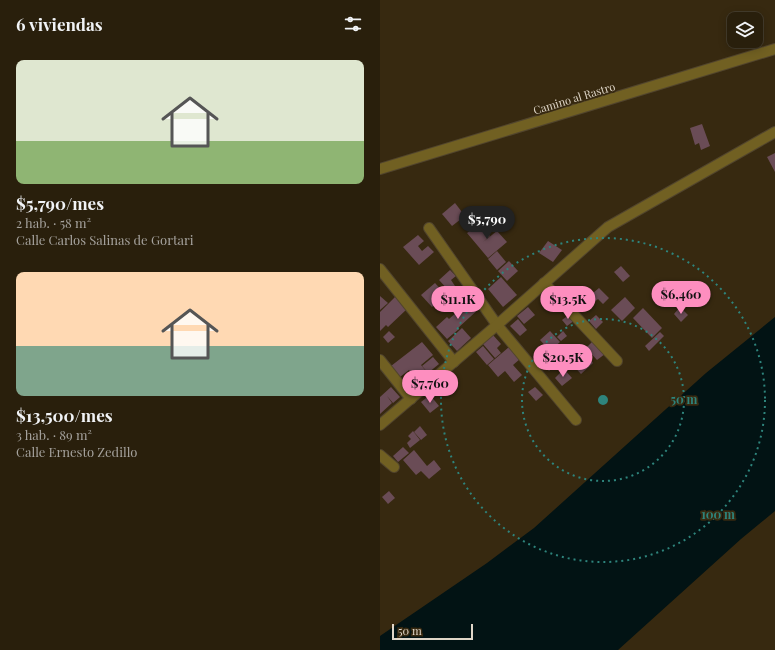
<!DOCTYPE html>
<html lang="es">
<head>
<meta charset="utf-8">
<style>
  :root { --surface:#291f0c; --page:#312715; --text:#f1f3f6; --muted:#a5a29d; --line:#453d2d; --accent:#fd8ebf }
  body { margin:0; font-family:"Playfair Display",serif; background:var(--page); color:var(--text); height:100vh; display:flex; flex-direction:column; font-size:15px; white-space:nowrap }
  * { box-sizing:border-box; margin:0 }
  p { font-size:13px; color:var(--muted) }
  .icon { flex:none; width:22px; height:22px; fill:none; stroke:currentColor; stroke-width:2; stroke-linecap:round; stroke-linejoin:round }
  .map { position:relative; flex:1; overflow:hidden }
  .side { display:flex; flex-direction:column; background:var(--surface); width:380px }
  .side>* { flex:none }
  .tools { position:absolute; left:347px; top:12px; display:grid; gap:8px }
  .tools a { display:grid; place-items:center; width:36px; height:36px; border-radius:8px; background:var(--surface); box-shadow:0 2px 10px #0003,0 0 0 1px var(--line); font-size:20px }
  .scale { position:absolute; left:12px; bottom:10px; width:81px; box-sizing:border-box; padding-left:4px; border:2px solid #dfd6c8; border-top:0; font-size:11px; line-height:14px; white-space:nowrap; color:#dfd6c8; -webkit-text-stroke:3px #372910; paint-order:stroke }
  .price { position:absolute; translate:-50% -34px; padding:0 9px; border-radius:14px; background:var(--accent); color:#111; font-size:13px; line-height:26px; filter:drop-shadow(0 1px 2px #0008) }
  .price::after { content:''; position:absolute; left:50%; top:24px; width:12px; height:9px; margin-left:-6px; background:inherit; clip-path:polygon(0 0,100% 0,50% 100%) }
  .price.current { background:#222; color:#fff }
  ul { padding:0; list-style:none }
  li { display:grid; align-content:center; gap:8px; height:212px; padding:0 16px }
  li span { display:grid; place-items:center; height:124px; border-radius:8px; color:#555 }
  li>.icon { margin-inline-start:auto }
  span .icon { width:72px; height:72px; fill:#fffc; stroke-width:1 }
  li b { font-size:17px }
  h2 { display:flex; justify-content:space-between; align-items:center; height:48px; padding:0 16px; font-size:17px }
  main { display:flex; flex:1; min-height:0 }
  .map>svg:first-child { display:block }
  .water { fill:#021314 }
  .building { fill:#6a4c56 }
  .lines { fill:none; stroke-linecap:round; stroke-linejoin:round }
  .minor-casing { stroke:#52452d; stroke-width:12 }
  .minor { stroke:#716022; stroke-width:10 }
  .ring { fill:none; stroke:#2e847c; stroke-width:2; stroke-dasharray:2 4 }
  .labels { text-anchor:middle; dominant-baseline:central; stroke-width:3.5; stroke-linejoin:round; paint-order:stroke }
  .street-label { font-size:11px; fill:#dfd6c8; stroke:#372910 }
  .centre { fill:#2e847c; stroke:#372910; stroke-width:2 }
  .ring-label { font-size:12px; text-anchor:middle; font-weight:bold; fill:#2e847c; stroke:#372910; stroke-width:3.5; stroke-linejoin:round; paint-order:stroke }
</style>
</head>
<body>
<main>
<section class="side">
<h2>6 viviendas<svg class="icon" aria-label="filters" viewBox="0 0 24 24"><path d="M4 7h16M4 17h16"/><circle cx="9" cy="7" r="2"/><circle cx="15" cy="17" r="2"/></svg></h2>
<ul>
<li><span style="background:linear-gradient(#dfe7d0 65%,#8fb573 0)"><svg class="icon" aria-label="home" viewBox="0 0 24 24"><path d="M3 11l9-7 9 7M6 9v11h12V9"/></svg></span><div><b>$5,790/mes</b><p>2 hab. · 58 m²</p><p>Calle Carlos Salinas de Gortari</p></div></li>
<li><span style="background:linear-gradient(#ffd9b3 60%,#7fa58c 0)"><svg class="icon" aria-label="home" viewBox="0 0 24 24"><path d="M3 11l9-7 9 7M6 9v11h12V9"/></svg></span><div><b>$13,500/mes</b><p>3 hab. · 89 m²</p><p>Calle Ernesto Zedillo</p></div></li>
</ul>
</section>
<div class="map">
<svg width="395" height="650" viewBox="0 0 395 650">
  <rect width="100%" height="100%" fill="#372910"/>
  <!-- water -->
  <path class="water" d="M395,317v194l-34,28 -123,111h-238v-14l107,-73 47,-35 172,-155z"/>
  <!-- building -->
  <g class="building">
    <path d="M322,124l8,22 -9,4 -2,-7 -4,2 -5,-17z"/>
    <path d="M395,153v19l-8,-15z"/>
    <path d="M75,203l10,13 -13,10 -10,-12z"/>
    <path d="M99,224l11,12 -7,6 14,-11 10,11 -19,16 -21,-25z"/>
    <path d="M38,235l6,6 -6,5 4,5 6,-5 6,6 -15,13 -16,-18z"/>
    <path d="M168,241l14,9 -9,12 -14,-9z"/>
    <path d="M117,251l9,11 -9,8 -9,-11z"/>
    <path d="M129,261l9,10 -11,10 -9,-10z"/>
    <path d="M241,266l9,10 -7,6 -9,-10z"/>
    <path d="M70,270l6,6 -5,4 4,6 -6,5 -10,-11z"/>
    <path d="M121,277l16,18 -14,12 -15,-18z"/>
    <path d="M55,283l11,12 -14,12 -11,-12z"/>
    <path d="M76,287l11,13 -11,10 -11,-13z"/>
    <path d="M219,288l10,10 -6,6 -5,-5 -6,5 -5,-6z"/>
    <path d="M0,296l8,7 -8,7z"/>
    <path d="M15,297l12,12 -19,18 -2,-2 -6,6v-19z"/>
    <path d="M245,297l10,11 -13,13 -11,-11z"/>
    <path d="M97,301l5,5 -24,22 1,1 -12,10 -11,-12 11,-10 2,2 18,-16 3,4z"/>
    <path d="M148,307l7,8 -11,9 -7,-8z"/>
    <path d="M300,307l8,8 -7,7 -7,-8z"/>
    <path d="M263,308l19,20 -10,10 -19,-20z"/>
    <path d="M190,314l5,6 -8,6 -5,-6z"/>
    <path d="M216,315l7,7 -7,7 -7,-8z"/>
    <path d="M138,319l9,11 -7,6 -10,-10z"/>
    <path d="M82,328l9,10 -14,13 -9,-10z"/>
    <path d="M9,331l6,6 -7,6 -5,-6z"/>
    <path d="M170,331l10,11 -10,9 -10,-11z"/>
    <path d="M183,331l4,5 -6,5 -4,-4z"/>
    <path d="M280,332l4,4 -15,15 -4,-5z"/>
    <path d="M113,335l8,9 -4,4 4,5 -6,5 -12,-14z"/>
    <path d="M213,341l12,13 -8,6 -11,-12z"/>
    <path d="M42,342l11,13 -12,10 9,11 -12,10 -5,-5 -7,5 -5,-5 10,-8 -2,-3 -9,7 -9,-11z"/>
    <path d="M103,346l11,13 -7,6 -11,-13z"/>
    <path d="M129,347l11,12 -7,6 9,10 -8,7 -9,-11 -7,6 -10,-12z"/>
    <path d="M174,350l8,10 -13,11 -8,-10z"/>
    <path d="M202,351l11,12 -12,11 -11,-12z"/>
    <path d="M53,357l6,7 -11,9 -6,-7z"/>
    <path d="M184,369l8,9 -10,8 -7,-8z"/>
    <path d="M71,379l7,8 -10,7 -6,-8z"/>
    <path d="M11,387l9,10 -7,6 -6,-7 5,7 -12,11v-17z"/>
    <path d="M155,387l8,8 -7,6 -8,-9z"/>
    <path d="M50,395l9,11 -9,7 -9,-11z"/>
    <path d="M40,426l7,9 -6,5 -7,-8z"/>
    <path d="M33,431l7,9 -10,8 -3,-5 4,-4 -3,-3z"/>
    <path d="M23,447l6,6 -11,9 -5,-6z"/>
    <path d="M34,450l13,16 7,-6 7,9 -12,10 -8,-8 -5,4 -13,-15z"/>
    <path d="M9,491l6,7 -7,6 -6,-7z"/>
  </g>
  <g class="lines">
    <defs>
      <g id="minor">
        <path d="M0,169l395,-120"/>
        <path d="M49,228l68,97 79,95"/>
        <path d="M0,269l74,93"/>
        <path d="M164,283l73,78"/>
        <path d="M0,360l31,39"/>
        <path d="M0,425l117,-100 111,-98 167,-95"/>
        <path d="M0,455l14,12"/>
      </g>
    </defs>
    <!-- minor casing -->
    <use href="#minor" class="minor-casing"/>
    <!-- minor -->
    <use href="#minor" class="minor"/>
  </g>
  <!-- distance rings -->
  <g class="ring">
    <circle cx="223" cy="400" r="81"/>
    <circle cx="223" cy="400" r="162"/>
  </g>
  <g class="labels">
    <!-- street labels -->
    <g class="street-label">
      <text transform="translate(194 98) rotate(-17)">Camino al Rastro</text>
    </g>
  </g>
  <circle cx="223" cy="400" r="6" class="centre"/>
  <g class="ring-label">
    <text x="304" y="404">50 m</text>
    <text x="338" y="519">100 m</text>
  </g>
</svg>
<div class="tools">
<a><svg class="icon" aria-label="layers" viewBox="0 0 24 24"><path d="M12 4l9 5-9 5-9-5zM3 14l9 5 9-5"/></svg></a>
</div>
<div class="scale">50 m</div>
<b class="price current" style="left:107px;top:240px">$5,790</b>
<b class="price" style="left:301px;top:315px">$6,460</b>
<b class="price" style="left:78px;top:320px">$11.1K</b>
<b class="price" style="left:188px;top:320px">$13.5K</b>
<b class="price" style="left:183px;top:378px">$20.5K</b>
<b class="price" style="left:50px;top:404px">$7,760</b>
</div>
</main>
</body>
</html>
